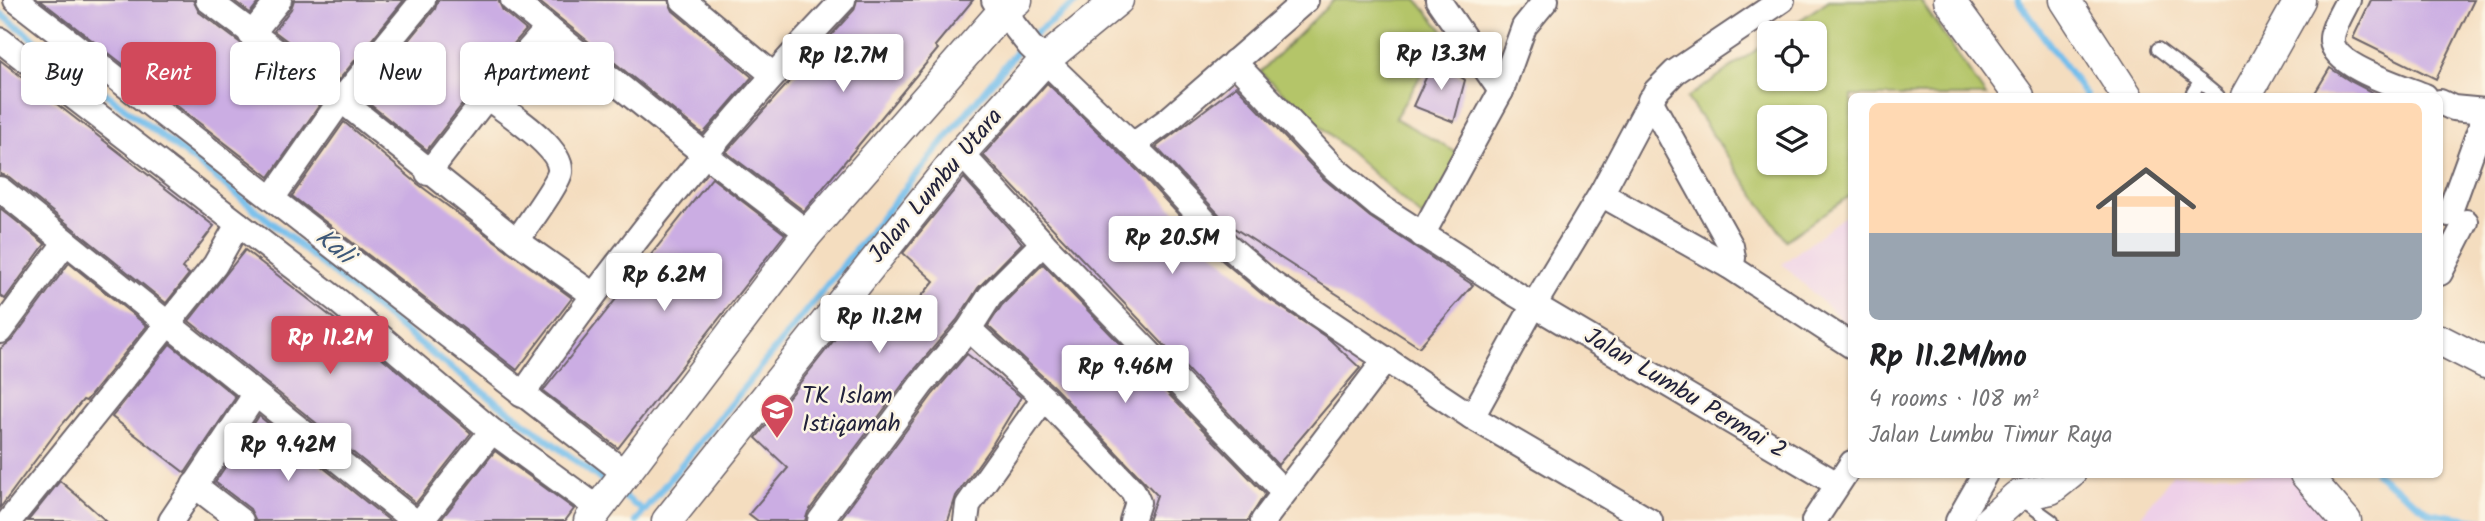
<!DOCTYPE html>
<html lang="en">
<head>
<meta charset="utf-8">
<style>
  :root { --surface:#fff; --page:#f6f6f6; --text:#202124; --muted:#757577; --accent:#d1495b }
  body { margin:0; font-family:Kalam,sans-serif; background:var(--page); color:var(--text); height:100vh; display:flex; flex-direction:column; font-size:26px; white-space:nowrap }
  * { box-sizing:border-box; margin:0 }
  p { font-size:23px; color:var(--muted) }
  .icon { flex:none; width:38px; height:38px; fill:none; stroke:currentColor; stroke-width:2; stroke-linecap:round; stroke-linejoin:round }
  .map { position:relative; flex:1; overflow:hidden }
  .sheet { position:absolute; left:1848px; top:93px; width:595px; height:385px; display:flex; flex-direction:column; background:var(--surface); border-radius:10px; box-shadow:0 2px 5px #0004 }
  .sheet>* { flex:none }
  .top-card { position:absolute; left:21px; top:42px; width:665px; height:63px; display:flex; gap:14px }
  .tools { position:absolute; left:1757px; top:21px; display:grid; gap:14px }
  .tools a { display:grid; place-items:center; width:70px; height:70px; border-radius:10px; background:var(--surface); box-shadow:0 2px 5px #0004; font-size:35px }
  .price { position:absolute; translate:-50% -60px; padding:0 16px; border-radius:7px; background:#fff; color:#222; font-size:23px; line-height:46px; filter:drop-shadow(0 2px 4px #0008) }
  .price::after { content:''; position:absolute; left:50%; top:42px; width:21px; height:16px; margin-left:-10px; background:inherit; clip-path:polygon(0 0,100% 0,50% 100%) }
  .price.active { background:var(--accent); color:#fff }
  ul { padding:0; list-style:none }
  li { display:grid; align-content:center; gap:14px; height:371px; padding:0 21px }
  li span { display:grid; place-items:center; height:217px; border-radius:10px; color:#555 }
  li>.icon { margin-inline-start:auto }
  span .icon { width:126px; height:126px; fill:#fffc; stroke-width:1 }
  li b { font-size:30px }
  .tag { padding:0 24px; border-radius:10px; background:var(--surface); box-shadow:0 2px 5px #0004; font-size:24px; line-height:63px }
  .tag.active { background:var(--accent); color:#fff }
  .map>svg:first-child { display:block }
  .built { fill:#eed0e8 }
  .green { fill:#b4c569; stroke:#6b7452; stroke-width:2; fill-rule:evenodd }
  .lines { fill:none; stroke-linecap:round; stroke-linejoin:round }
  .stream { stroke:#73beec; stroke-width:7 }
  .building { fill:#cbade3 }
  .service-casing { stroke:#6c6369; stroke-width:16 }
  .minor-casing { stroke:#6c6369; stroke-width:28 }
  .tertiary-casing { stroke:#6c6369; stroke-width:33 }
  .service { stroke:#fff; stroke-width:12 }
  .minor { stroke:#fff; stroke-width:24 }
  .tertiary { stroke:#fff; stroke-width:30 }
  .labels { text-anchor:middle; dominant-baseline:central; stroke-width:5; stroke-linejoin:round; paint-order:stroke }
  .street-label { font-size:24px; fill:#22223b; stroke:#fcf5e5 }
  .poi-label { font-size:24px; fill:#22223b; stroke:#fcf5e5; text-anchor:start }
  .water-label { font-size:26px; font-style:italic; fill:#3e5979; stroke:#fcf5e5 }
</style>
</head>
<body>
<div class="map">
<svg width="2485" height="521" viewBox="0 0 2485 521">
  <rect width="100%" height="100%" fill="#fcf5e5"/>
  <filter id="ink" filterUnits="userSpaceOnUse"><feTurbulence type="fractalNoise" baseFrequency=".0143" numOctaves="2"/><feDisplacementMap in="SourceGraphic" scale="14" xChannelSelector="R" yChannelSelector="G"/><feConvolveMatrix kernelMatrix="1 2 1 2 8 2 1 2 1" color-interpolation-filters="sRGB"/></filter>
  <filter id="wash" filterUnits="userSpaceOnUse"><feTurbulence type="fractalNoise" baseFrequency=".00686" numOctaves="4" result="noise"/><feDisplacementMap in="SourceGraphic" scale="28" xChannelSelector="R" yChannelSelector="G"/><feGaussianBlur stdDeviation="1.57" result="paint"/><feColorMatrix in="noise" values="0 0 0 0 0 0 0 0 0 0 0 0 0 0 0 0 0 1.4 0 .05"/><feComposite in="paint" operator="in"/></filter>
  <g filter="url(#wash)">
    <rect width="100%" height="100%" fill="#f4ddbf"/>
    <!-- built -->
    <g class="built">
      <path d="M1851,211v108l-5,5 -64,-60z"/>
      <path d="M2173,474h120l38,47h-194z"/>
    </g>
    <!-- green -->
    <g class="green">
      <path d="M1334,0h83l29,34 -51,84 66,37 -38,63 -163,-146z"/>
      <path d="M1829,0h91l66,96h-134l-1,99 -65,45 -99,-142 82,-57v38h46v-46h-34zM1815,117v46h-46v-46z"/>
    </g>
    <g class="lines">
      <!-- stream -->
      <g class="stream">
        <path d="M2018,0l68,96"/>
        <path d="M0,13l214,163 221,180 172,128"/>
        <path d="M2376,474l55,39 50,8"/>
        <path d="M619,493l25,18"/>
        <path d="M636,521l388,-479 55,-42"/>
      </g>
    </g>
    <g id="blocks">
      <!-- building -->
      <g class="building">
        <path d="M40,0h153l6,12 122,91 -52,74z"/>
        <path d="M233,0h27l-10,13z"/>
        <path d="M294,0h110l-65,80 -65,-49 17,-22z"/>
        <path d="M438,0h60l5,11 23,19 -51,58 -48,62 -65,-52 73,-89z"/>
        <path d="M537,0h131l5,11 79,66 -49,57z"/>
        <path d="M857,0h116l-38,46 3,3 -134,162 -78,-59 128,-142z"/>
        <path d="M2371,0h103l-38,79 -83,-41z"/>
        <path d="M1435,58l30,22 -11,42 -41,-16z"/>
        <path d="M0,60l214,166 -32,42 7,6 -23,29 -157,-126 -9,-3z"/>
        <path d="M2330,68l20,13 29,15h-66z"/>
        <path d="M1047,83l94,91 76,82 46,39 66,44 31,29 -82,97 -295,-310z"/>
        <path d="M1236,86l88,93 46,38 103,68 -54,62 -191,-123 -72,-77z"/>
        <path d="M344,122l74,62 154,114 -55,72 -225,-174z"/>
        <path d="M712,178l73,56 -167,214 -75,-57z"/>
        <path d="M964,178l58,65 -44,45 -21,32 -48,56 -101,136 -3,9h-47l-9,-7 39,-46 -32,-30 110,-138 33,24 35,-43 -31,-28z"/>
        <path d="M0,208l45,36 -40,55 -5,-4z"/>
        <path d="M245,250l115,89 111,94 -55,70 -227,-182z"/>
        <path d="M69,263l78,63 -61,75 -3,-1 -23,27 -60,81v-159l12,-9z"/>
        <path d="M1043,264l222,230 -17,27h-100l9,-26 -103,-108 -66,-61 14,-21z"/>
        <path d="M170,344l66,53 -51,76 -73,-56z"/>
        <path d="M967,354l54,43 -29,48 -36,51 -8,25h-109l94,-127z"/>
        <path d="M259,416l131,105h-134l-6,-12 -35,-27z"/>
        <path d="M495,451l79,58 -9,12h-125z"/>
        <path d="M60,481l19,16 27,24h-78z"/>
      </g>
    </g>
  </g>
  <g filter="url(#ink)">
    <use href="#blocks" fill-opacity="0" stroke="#6c6369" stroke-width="2"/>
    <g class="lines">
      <defs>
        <g id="service">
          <path d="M2158,49l42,32 -9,15"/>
          <path d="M2200,81l18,15"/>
          <path d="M2020,498l32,23"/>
        </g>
        <g id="minor">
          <path d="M16,0l609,473"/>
          <path d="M208,0l133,100 176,141 75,53"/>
          <path d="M513,0l190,153 105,80"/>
          <path d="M683,0l89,74"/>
          <path d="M994,0l36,46 122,118 75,81 44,38 201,134 178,104"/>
          <path d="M1438,0l63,91"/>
          <path d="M2348,0c-5,11 -17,29 -16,41 2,26 71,46 93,55"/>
          <path d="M251,35l28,-35"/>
          <path d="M0,40l338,261 154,130 107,78"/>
          <path d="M1234,62l101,107 44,37 138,89 320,189"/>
          <path d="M487,97c19,15 76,50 73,75 -2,12 -35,56 -43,69"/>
          <path d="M1650,100l81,146 2,12 -4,8"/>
          <path d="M2440,102l13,6 32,3"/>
          <path d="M1133,145l35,-25 138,-120"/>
          <path d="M961,153l82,90 241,249"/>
          <path d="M428,173l59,-76 61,-69"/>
          <path d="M0,189l414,332"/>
          <path d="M1601,194l128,72 123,80"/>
          <path d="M273,197l68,-97 82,-100"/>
          <path d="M2449,214l36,-99"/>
          <path d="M1422,235l79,-144 23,-64 22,-27"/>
          <path d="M2440,273l26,-51"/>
          <path d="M969,329l75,69 89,93 5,11 -6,19"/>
          <path d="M0,331l65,-88"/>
          <path d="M522,395c99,-143 201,-269 321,-395"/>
          <path d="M1472,417l62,-112 67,-111 55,-103 19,-19 107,-72"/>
          <path d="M194,485l47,36"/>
          <path d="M9,521l206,-256 23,-41"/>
          <path d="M171,521l84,-126"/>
          <path d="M421,521l71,-90"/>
          <path d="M820,521l101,-136 48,-56 21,-33 53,-53"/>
          <path d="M966,521l2,-16 76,-107"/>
          <path d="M1263,521l123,-162"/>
          <path d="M1814,521l38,-58"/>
          <path d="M1958,521l27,-47"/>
        </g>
        <g id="tertiary">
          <path d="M1949,0l70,96"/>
          <path d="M2065,0l62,96"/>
          <path d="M2246,96l54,-96"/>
          <path d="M2440,340l45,23"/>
          <path d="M2305,474l41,47"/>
          <path d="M589,521l219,-288 195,-222 14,-11"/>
          <path d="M667,521l294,-368 84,-93 73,-60"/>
          <path d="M1989,521l28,-25 34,-7 19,-15"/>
        </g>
      </defs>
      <!-- service casing -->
      <use href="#service" class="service-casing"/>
      <!-- minor casing -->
      <use href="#minor" class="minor-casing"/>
      <!-- tertiary casing -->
      <use href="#tertiary" class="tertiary-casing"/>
      <!-- service -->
      <use href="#service" class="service"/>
      <!-- minor -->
      <use href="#minor" class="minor"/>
      <!-- tertiary -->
      <use href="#tertiary" class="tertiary"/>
    </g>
  </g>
  <!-- icons -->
  <defs>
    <symbol id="school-pin" viewBox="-11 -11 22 30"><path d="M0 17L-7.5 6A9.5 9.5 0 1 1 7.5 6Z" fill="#d1495b" stroke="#fcf5e5"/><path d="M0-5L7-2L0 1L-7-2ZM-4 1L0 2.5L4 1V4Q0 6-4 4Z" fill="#fff"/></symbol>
  </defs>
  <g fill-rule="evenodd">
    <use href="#school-pin" x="758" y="391" width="38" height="52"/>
  </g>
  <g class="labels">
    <!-- street labels -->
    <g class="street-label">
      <text transform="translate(936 186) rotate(-50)">Jalan Lumbu Utara</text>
      <text transform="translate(1685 394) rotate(31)">Jalan Lumbu Permai 2</text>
    </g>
    <!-- poi labels -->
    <g class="poi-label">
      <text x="802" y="396">TK Islam<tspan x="802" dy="28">Istiqamah</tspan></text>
    </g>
    <!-- water labels -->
    <g class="water-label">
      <text transform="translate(334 247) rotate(39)">Kali</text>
    </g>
  </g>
</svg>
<div class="tools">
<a><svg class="icon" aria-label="locate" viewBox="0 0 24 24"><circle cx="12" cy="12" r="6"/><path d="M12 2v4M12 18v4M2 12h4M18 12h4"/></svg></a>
<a><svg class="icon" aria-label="layers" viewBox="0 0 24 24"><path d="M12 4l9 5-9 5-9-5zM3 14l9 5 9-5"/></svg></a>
</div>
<b class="price" style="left:1441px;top:92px">Rp 13.3M</b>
<b class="price" style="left:843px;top:94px">Rp 12.7M</b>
<b class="price" style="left:1172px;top:276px">Rp 20.5M</b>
<b class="price" style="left:664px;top:313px">Rp 6.2M</b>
<b class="price" style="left:879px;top:355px">Rp 11.2M</b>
<b class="price active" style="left:330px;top:376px">Rp 11.2M</b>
<b class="price" style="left:1125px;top:405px">Rp 9.46M</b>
<b class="price" style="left:288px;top:483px">Rp 9.42M</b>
<div class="top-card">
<a class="tag">Buy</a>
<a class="tag active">Rent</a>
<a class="tag">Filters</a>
<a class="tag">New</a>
<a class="tag">Apartment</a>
</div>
<section class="sheet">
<ul>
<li><span style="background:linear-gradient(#ffd9b3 60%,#9aa5b1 0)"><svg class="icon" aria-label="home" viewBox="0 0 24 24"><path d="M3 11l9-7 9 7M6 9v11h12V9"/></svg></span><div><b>Rp 11.2M/mo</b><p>4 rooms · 108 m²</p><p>Jalan Lumbu Timur Raya</p></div></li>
</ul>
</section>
</div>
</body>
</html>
